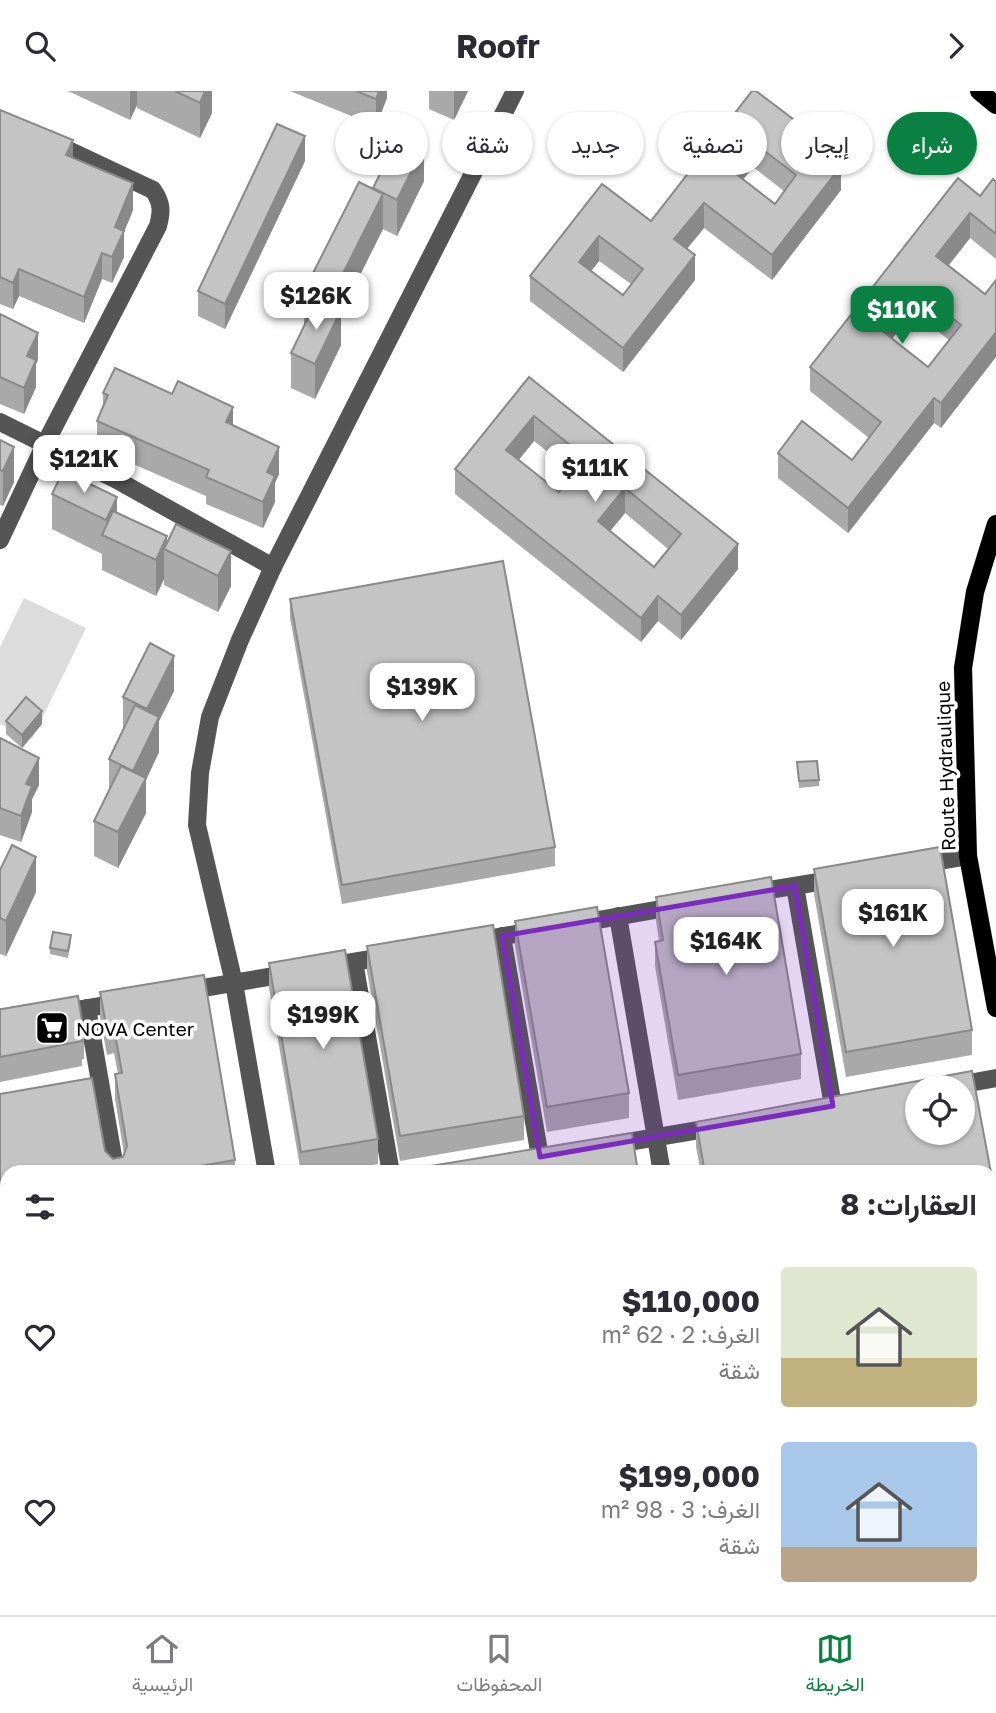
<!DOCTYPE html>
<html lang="ar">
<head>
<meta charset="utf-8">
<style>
  :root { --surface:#fff; --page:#f7f7f7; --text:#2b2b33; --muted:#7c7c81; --line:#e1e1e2; --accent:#0b8043 }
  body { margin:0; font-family:"Golos Text",Vazirmatn,sans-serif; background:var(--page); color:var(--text); direction:rtl; height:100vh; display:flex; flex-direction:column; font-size:26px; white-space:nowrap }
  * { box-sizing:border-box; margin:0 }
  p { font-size:23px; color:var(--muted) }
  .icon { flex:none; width:38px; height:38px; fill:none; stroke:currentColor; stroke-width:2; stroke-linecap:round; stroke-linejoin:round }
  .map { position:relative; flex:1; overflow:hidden; direction:ltr }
  .drawer { position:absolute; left:0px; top:1074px; width:998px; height:450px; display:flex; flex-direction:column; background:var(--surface); border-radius:21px 21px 0 0; box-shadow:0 2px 5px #0004; direction:rtl }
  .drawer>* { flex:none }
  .hud { position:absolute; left:21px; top:21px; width:956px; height:63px; direction:rtl; display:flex; gap:14px }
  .tools { position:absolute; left:905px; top:984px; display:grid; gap:14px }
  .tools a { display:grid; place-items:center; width:70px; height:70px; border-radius:50%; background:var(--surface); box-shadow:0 2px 5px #0004; font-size:35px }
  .price { position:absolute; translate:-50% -60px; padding:0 16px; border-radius:14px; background:#fff; color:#222; font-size:23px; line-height:46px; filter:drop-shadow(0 2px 4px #0008) }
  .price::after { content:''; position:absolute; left:50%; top:42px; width:21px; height:16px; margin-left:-10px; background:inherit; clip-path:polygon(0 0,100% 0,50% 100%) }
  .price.selected { background:var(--accent); color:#fff }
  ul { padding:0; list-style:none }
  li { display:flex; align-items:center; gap:21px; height:175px; padding:0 21px }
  li span { display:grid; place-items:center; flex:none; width:196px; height:140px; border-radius:7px; color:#555 }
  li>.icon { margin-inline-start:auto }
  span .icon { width:84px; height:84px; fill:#fffc; stroke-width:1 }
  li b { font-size:30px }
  h2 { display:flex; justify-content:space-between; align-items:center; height:84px; padding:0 21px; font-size:30px }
  .tag { padding:0 24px; border-radius:32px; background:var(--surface); box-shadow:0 2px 5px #0004; font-size:24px; line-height:63px }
  .tag.selected { background:var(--accent); color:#fff }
  header { display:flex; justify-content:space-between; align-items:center; height:91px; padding:0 21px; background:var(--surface); font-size:32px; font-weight:700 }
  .dock { display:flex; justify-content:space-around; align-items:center; height:98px; border-top:2px solid var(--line); background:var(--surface); font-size:19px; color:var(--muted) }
  .dock a { display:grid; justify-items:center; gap:4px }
  .dock .selected { color:var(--accent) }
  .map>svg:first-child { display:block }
  .green { fill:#dcdcdc }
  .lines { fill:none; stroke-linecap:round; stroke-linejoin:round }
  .major-casing { stroke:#dbdbdb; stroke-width:19 }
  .minor { stroke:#555; stroke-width:18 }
  .major { stroke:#000; stroke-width:18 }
  .wall { fill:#a9a9a9; fill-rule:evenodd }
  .shaded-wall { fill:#898989 }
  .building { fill:#c4c4c4; stroke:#898989; stroke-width:2; fill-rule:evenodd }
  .marked { fill:#7b2cbf; fill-opacity:0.2; stroke:#7b2cbf; stroke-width:5; stroke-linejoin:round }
  .labels { text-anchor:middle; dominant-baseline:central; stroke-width:7; stroke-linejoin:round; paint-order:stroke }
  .street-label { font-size:19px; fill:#000; stroke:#fff }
  .poi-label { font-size:19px; fill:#000; stroke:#fff; text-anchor:start }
</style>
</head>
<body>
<header><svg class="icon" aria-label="forward" viewBox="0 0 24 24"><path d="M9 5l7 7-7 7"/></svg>Roofr<svg class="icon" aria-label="search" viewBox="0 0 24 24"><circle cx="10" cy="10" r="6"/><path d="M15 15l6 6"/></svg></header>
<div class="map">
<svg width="996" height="1524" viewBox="0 0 996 1524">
  <rect width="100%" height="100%" fill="#fff"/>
  <!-- green -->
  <g class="green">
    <path d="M24,507l62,30 -54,111 -32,-15v-77z"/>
    <path d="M714,1517h156l-38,7h-117z"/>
  </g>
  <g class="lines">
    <defs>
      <g id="major">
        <path d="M979,0l17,14"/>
        <path d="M996,433l-21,68 -12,76 5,188 28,152"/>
      </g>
    </defs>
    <!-- major casing -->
    <use href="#major" class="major-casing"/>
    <!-- minor -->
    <g class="minor">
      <path d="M0,331l115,57 158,88"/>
      <path d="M0,449l45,-96 113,-218c4,-15 4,-23 -5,-36l-102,-48"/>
      <path d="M920,773l48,-8"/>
      <path d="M795,795l38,220"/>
      <path d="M751,802l86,-14"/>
      <path d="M618,825l44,257"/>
      <path d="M575,833l103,-18"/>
      <path d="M502,845l38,221"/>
      <path d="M471,851l66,-12"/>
      <path d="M354,871l37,211"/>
      <path d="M323,876l66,-11"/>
      <path d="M185,900l107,-18"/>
      <path d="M87,917l29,165"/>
      <path d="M58,922l65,-11"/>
      <path d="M947,996l49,-9"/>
      <path d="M610,1054l107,-18"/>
      <path d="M267,1082l-33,-190 -37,-158 3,-52 10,-56 30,-77 33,-73 242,-476"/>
      <path d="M0,1380l7,40"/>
      <path d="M990,1413l6,-1"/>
      <path d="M192,1517l1,7"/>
      <path d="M690,1517l1,7"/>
      <path d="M344,1524l40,-7"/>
    </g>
    <!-- major -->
    <use href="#major" class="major"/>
  </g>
  <!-- wall -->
  <g class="wall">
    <path d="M68,0h144v22l-12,25 -63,-30v-3l-7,15z"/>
    <path d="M290,0h97v7l-11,28z"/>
    <path d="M429,0h39l-14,29 -25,-11z"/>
    <path d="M752,0l74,63 15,36 -69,90 -68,-52 -17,21 8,31 -72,92 -93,-71v-25l72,-92 49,37zM753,76l31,24 -9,13 -32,-25zM599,170l32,23 -8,11 -32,-24z"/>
    <path d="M0,19l73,48 60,52 -9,22v25l-12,26 -10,-4 -18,44 -65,-27 -6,13 -13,-5z"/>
    <path d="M305,70l-80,168 -27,-13v-25z"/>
    <path d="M424,90l-27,55 -14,-7 -42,84v32l-26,54 -24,-11v-35l13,-27v-35l69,-102z"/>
    <path d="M996,91v77l-26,-21 -21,27 36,29 -44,134 -7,-5 -86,110 -70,-55v-25l74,7 17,-22 -59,-47v-24l170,-171zM913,221l36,28 -21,27 -36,-28z"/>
    <path d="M0,223l38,46 -2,4v23l-12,27 -24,-10z"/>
    <path d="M529,286l209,192 -57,71 -23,-19 -17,21 -186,-148v-25zM534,350l40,32 -15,19 -40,-32zM625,422l43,36 -14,18 -44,-36z"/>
    <path d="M103,302l130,32 46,49 -4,9v19l-12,26 -57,-24v-8l-109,-48v-27l6,-13z"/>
    <path d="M0,349l14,42 -11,24 -3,-1z"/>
    <path d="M52,403l65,18 50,30 9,-18 55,62 -13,26 -54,-27v-6l-8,17 -54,-26v-16l-50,-25z"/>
    <path d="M290,508l265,248v19l-213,38 -52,-286z"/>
    <path d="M174,600l-15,30v31l-13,28v33l-28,55 -24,-12v-35l15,-29v-33l14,-28v-34z"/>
    <path d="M6,630l36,3 -20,24 -16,-14z"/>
    <path d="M0,647l39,47 -7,14v13l-11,30 -21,-7z"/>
    <path d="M797,671l22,18v6l-20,2z"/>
    <path d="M814,778l158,161v25l-126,22 -32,-183z"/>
    <path d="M0,779l36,22 -30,64 -6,-2z"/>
    <path d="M656,806l145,157v25l-123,21 -23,-134v-24l4,-1 -3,-20z"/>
    <path d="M515,830l114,172v25l-82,14 -32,-186z"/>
    <path d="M71,850l-3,17 -18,-4v-6z"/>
    <path d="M367,855l157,170v24l-124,21 -33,-190z"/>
    <path d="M269,872l109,176v25l-51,9h-26l-32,-185z"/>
    <path d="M100,901l135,168v13h-228v60l-7,1v-140l105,57 8,8 10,-2 1,-3 -9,-55v-25h3l-4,-21 -7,2 -7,-38z"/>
    <path d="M0,918l84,25v25h-2v7l-82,16z"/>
    <path d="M972,980l22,118v25l-4,1v-42h-289l-5,-26v-25zM917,996h45v45h-45z"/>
    <path d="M996,1136v154l-6,1v-154z"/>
    <path d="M7,1151v166l-7,-41v-123z"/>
    <path d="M990,1303h6v89l-6,1z"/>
    <path d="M996,1484v40h-219z"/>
    <path d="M7,1517h160v6l-167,1z"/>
    <path d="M532,1517h81l1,7h-71v-2l-10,1z"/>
  </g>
  <!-- shaded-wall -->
  <g class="shaded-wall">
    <path d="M130,0h7v14l-7,15z"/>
    <path d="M205,0h7v22l-12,25v-35z"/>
    <path d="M379,0h8v7l-11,28v-27z"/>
    <path d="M454,0h14l-14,29z"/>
    <path d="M305,45v25l-80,168v-25z"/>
    <path d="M73,49v27l-7,-12z"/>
    <path d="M753,51v25l-22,28v-25z"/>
    <path d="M826,53v25l-5,-18z"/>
    <path d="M424,55v35l-27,55v-36z"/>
    <path d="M841,75v24l-69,90v-25z"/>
    <path d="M133,92v27l-9,22v25l-12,26v-26l3,-30z"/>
    <path d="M383,103v35l-42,84v32l-26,54v-35l13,-61z"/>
    <path d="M704,112v25l-30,36v-25z"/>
    <path d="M970,122v25l-34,43v-25z"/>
    <path d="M599,145v25l-20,26v-25z"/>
    <path d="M102,162v26l-18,44v-26z"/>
    <path d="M695,164v25l-72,92v-24z"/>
    <path d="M19,178v27l-6,13v-26z"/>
    <path d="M913,197v24l-33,42v-25z"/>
    <path d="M996,241v25l-55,71v-25z"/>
    <path d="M38,242v27l-2,4v23l-12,27v-26l3,-32z"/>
    <path d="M934,307v25l-86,110v-25z"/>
    <path d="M233,316v27l-7,-12z"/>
    <path d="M534,325v25l-28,34v-25z"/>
    <path d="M14,356v35l-11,24v-35z"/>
    <path d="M279,356v27l-4,9v19l-12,26v-26l4,-30z"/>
    <path d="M625,397v25l-27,33v-25z"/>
    <path d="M117,406v36l-11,4v-17z"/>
    <path d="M167,445v15l-3,-2v30l-8,17v-36z"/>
    <path d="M738,453v25l-57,71v-25z"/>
    <path d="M231,460v35l-13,26v-36z"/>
    <path d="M658,505v25l-17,21v-24z"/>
    <path d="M174,565v35l-15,30v31l-13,28v33l-28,55v-36l15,-61 14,-29v-33z"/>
    <path d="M42,620v13l-20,24v-13z"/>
    <path d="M39,667v27l-7,14v13l-11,30v-26l5,-32z"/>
    <path d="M36,766v35l-30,64v-35z"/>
  </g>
  <!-- building -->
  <g class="building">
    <path d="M175,0h30l-5,12z"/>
    <path d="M356,0h23l-3,8z"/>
    <path d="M752,0h4l70,53 -5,7 20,15 -69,89 -68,-52 -30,36 21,16 -72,93 -93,-72 72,-92 49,37zM753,51l43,33 -21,29 -44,-34zM599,145l44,33 -20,26 -44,-33z"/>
    <path d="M0,19l73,30 -7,15 67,28 -18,44 9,4 -12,26 -10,-4 -18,44 -65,-28 -6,14 -13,-6z"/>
    <path d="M277,33l28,12 -80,168 -27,-13z"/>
    <path d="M400,43l24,12 -27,54 -24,-12z"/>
    <path d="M958,87l22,18 13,-17 3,3v52l-26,-21 -34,43 49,38 11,-14v52l-55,71 -7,-5 -86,110 -70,-55 24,-32 50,39 29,-38 -71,-55zM913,197l48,37 -33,42 -48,-38z"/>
    <path d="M359,91l24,12 -55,109 -24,-12z"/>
    <path d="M317,208l24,11 -26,54 -24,-11z"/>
    <path d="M0,223l38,19 -11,23 9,4 -12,28 -24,-11z"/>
    <path d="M115,277l57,26 6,-13 55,26 -7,15 53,25 -12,25 8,4 -12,26 -57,-25 3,-7 -112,-49 11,-26 -5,-2z"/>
    <path d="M529,286l209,167 -57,71 -23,-19 -17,22 -186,-149zM534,325l52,42 -27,34 -53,-42zM625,397l56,46 -27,33 -56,-46z"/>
    <path d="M0,349l14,7 -11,24 -3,-1z"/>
    <path d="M63,380l54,26 -11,23 -54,-26z"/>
    <path d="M113,420l54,25 -11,24 -54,-25z"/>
    <path d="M176,433l55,27 -13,25 -54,-27z"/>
    <path d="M503,470l52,286 -213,38 -52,-286z"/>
    <path d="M150,552l24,13 -27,53 -24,-12z"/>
    <path d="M26,606l16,14 -20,24 -16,-14z"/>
    <path d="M135,614l24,12 -26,54 -24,-12z"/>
    <path d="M0,647l39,20 -13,26 6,2 -11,30 -21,-8z"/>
    <path d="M817,670l2,19 -20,1 -2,-19z"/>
    <path d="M121,675l25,12 -28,54 -24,-11z"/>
    <path d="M12,754l24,12 -30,64 -6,-3v-48z"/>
    <path d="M940,756l32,183 -126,22 -32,-183z"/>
    <path d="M771,786l30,177 -123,21 -23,-133 8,-2 -7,-43z"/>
    <path d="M597,816l32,186 -82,14 -32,-186z"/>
    <path d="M493,834l31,191 -124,20 -33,-190z"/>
    <path d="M53,841l18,3 -3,16 -18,-3z"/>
    <path d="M345,859l33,189 -77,13 -32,-189z"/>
    <path d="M204,884l31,185 -76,13h-152v35l-7,1v-115l92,-16 13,73 8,8 10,-2 4,-11 -12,-72 7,-1 -8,-45 -7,2 -7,-38z"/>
    <path d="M78,905l6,38h-3l1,7 -82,16v-48h2z"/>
    <path d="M972,980l22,118 -4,1v-17h-285l-9,-51zM917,996h45v45h-45z"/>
    <path d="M632,1042l6,40h-250z"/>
    <path d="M996,1136v129l-6,1v-129z"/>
    <path d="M7,1151v141l-7,-41v-98z"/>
    <path d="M990,1303h6v64l-6,1z"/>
    <path d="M7,1478v39h50l-39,7h-18v-45z"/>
    <path d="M996,1484v34l-34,6h-185l37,-7h176v-32z"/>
    <path d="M279,1517h38l1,7h-39z"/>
    <path d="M382,1517h83l1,7h-83z"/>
    <path d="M546,1517h67l1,7h-67z"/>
  </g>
  <!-- marked area -->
  <path class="marked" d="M795,795l38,220 -293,51 -38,-221z"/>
  <!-- icons -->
  <defs>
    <symbol id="supermarket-square" viewBox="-11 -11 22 22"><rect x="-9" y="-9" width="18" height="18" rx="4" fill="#000" stroke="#fff"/><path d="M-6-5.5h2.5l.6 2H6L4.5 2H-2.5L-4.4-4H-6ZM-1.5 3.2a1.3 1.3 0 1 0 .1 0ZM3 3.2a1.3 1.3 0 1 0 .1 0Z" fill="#fff"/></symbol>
  </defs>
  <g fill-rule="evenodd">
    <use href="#supermarket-square" x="33" y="918" width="38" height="38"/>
  </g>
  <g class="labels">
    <!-- street labels -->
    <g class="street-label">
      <text transform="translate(945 675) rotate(-92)">Route Hydraulique</text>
    </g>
    <!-- poi labels -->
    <g class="poi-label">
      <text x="76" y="937">NOVA Center</text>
    </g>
  </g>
</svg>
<div class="tools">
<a><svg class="icon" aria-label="locate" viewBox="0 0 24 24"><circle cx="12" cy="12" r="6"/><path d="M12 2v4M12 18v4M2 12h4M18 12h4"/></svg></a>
</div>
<b class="price" style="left:316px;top:241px">$126K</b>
<b class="price selected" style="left:902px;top:255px">$110K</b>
<b class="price" style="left:84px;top:404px">$121K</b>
<b class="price" style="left:595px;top:413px">$111K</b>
<b class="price" style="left:422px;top:632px">$139K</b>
<b class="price" style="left:893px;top:858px">$161K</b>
<b class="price" style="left:726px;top:886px">$164K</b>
<b class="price" style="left:323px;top:960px">$199K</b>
<div class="hud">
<a class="tag selected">شراء</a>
<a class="tag">إيجار</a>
<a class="tag">تصفية</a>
<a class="tag">جديد</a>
<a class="tag">شقة</a>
<a class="tag">منزل</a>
</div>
<section class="drawer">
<h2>العقارات: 8<svg class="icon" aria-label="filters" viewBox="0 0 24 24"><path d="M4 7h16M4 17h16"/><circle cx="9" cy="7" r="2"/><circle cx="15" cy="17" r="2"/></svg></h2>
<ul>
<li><span style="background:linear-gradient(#dfe7d0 65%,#c2b280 0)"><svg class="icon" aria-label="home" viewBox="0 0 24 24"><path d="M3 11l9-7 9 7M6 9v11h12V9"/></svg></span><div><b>$110,000</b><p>الغرف: 2 · 62 m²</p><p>شقة</p></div><svg class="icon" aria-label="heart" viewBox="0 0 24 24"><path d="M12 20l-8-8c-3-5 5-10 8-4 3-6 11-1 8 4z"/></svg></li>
<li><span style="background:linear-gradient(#a9c7e8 75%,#b9a48a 0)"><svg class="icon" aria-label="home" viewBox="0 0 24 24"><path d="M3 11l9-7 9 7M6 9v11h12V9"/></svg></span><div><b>$199,000</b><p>الغرف: 3 · 98 m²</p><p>شقة</p></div><svg class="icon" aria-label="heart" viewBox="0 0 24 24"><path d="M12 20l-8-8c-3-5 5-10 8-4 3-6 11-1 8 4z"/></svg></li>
</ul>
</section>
</div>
<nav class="dock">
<a class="selected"><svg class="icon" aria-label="map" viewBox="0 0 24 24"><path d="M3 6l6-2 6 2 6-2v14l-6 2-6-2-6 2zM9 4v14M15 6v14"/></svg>الخريطة</a>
<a><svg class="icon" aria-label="saved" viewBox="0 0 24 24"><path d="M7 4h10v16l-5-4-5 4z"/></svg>المحفوظات</a>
<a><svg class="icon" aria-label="home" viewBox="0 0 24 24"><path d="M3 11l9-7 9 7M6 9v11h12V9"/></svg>الرئيسية</a>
</nav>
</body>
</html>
